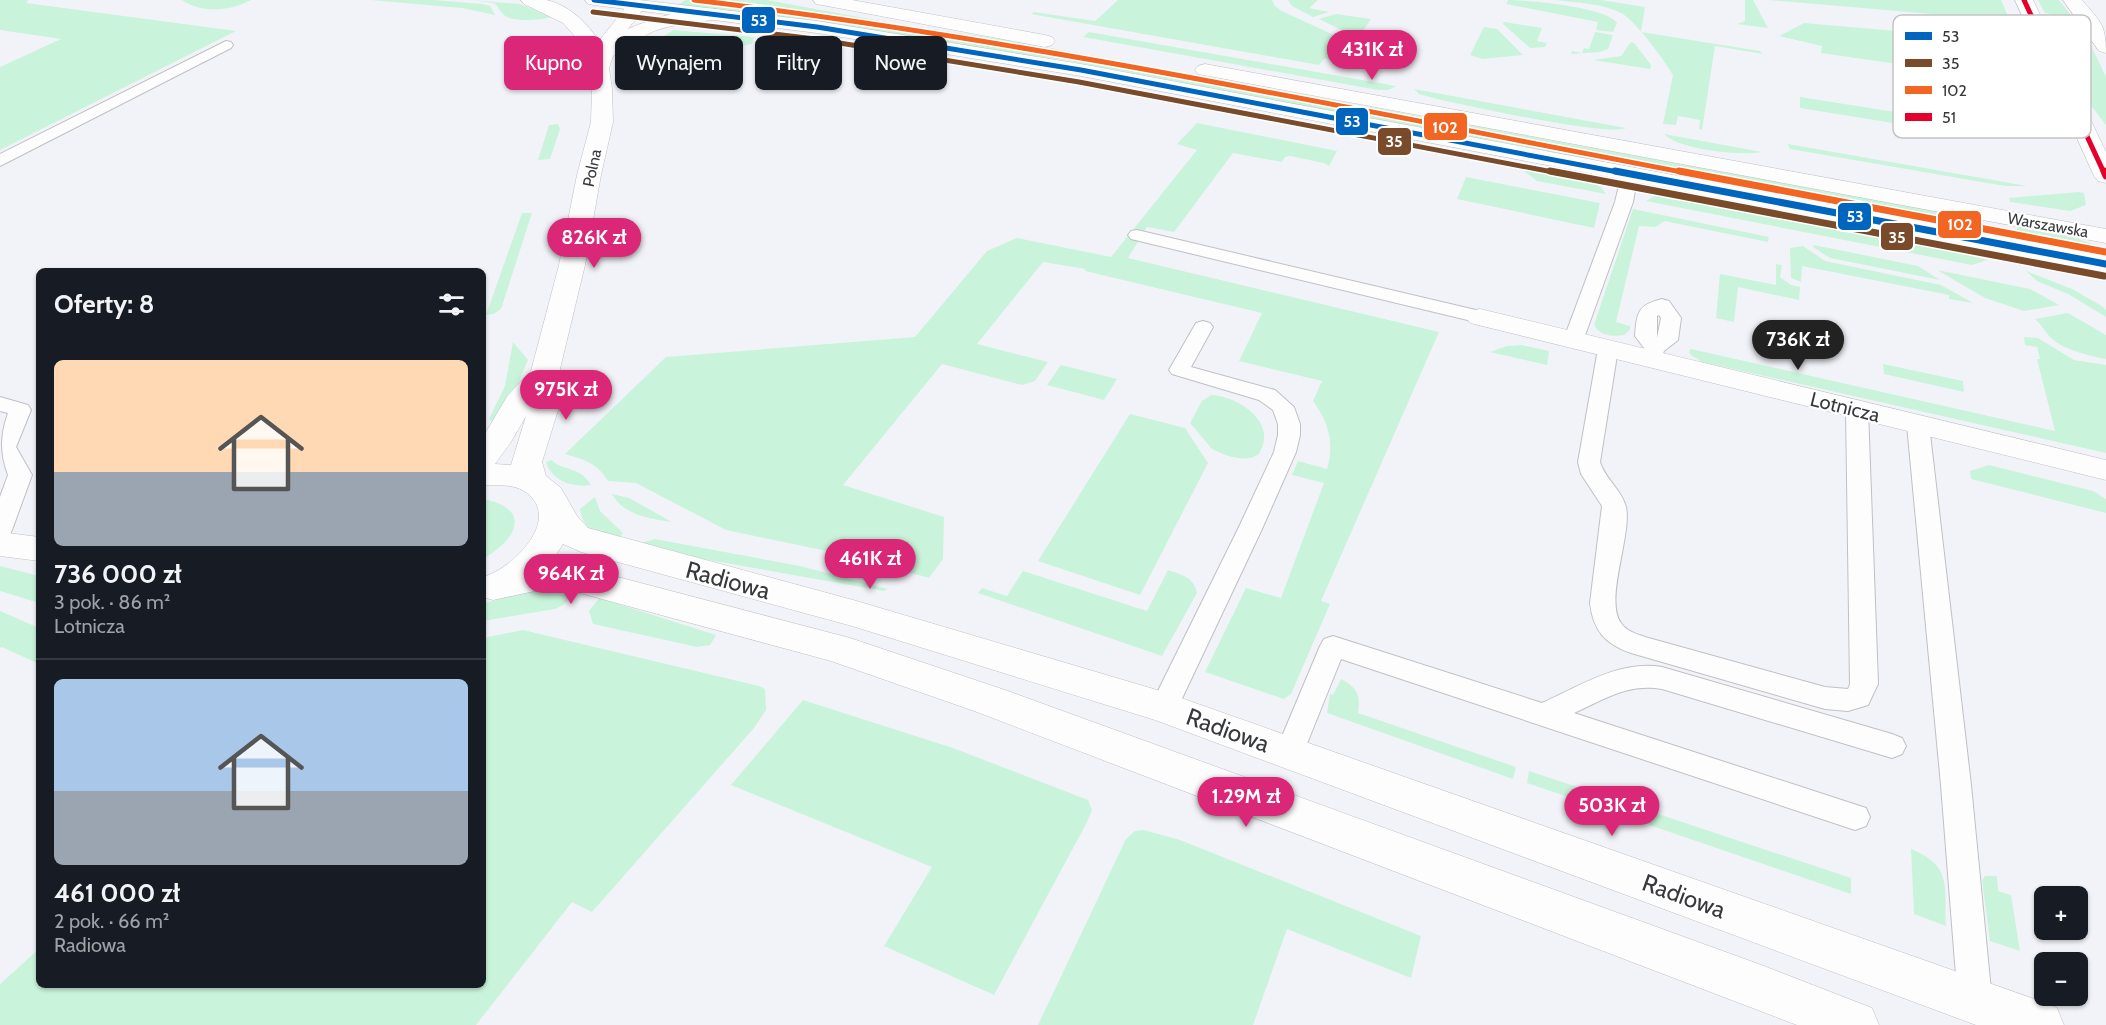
<!DOCTYPE html>
<html lang="pl">
<head>
<meta charset="utf-8">
<style>
  :root { --surface:#171b24; --page:#20242c; --text:#f1f3f6; --muted:#9ea1a6; --line:#363941; --accent:#db2777 }
  body { margin:0; font-family:Cabin,sans-serif; background:var(--page); color:var(--text); height:100vh; display:flex; flex-direction:column; font-size:22px; white-space:nowrap }
  * { box-sizing:border-box; margin:0 }
  p { font-size:20px; color:var(--muted) }
  .icon { flex:none; width:33px; height:33px; fill:none; stroke:currentColor; stroke-width:2; stroke-linecap:round; stroke-linejoin:round }
  .map { position:relative; flex:1; overflow:hidden }
  .sheet { position:absolute; left:36px; top:268px; width:450px; height:720px; display:flex; flex-direction:column; background:var(--surface); border-radius:9px; box-shadow:0 2px 4px #0004 }
  .sheet>* { flex:none }
  .top-card { position:absolute; left:504px; top:36px; width:570px; height:54px; display:flex; gap:12px }
  .fabs { position:absolute; left:2034px; top:886px; display:grid; gap:12px }
  .fabs a { display:grid; place-items:center; width:54px; height:54px; border-radius:9px; background:var(--surface); box-shadow:0 2px 4px #0004; font-size:30px }
  .price { position:absolute; translate:-50% -51px; padding:0 14px; border-radius:21px; background:var(--accent); color:#fff; font-size:20px; line-height:39px; filter:drop-shadow(0 2px 3px #0008) }
  .price::after { content:''; position:absolute; left:50%; top:36px; width:18px; height:14px; margin-left:-9px; background:inherit; clip-path:polygon(0 0,100% 0,50% 100%) }
  .price.current { background:#222; color:#fff }
  ul { padding:0; list-style:none }
  li { display:grid; align-content:center; gap:12px; height:318px; padding:0 18px }
  li+li { border-top:2px solid var(--line) }
  li span { display:grid; place-items:center; height:186px; border-radius:9px; color:#555 }
  li>.icon { margin-inline-start:auto }
  span .icon { width:108px; height:108px; fill:#fffc; stroke-width:1 }
  li b { font-size:26px }
  h2 { display:flex; justify-content:space-between; align-items:center; height:72px; padding:0 18px; font-size:26px }
  .pill { padding:0 21px; border-radius:9px; background:var(--surface); box-shadow:0 2px 4px #0004; font-size:21px; line-height:54px }
  .pill.current { background:var(--accent); color:#fff }
  .map>svg:first-child { display:block }
  .green { fill:#c9f4db }
  .lines { fill:none; stroke-linecap:round; stroke-linejoin:round }
  .lane-casing { stroke:#bfc0c4; stroke-width:2 }
  .street-casing { stroke:#bfc0c4; stroke-width:1 }
  .secondary-casing { stroke:#bfc0c4; stroke-width:1 }
  .lane { fill:#fdfdfe; fill-rule:evenodd }
  .street { fill:#fdfdfe; fill-rule:evenodd }
  .secondary { fill:#fdfdfe; fill-rule:evenodd }
  .bus-1-far1-casing { stroke:#fff; stroke-width:8 }
  .bus-1-casing { stroke:#fff; stroke-width:10 }
  .bus-2-far1-casing { stroke:#fff; stroke-width:8 }
  .bus-2-casing { stroke:#fff; stroke-width:10 }
  .bus-3-far1-casing { stroke:#fff; stroke-width:8 }
  .bus-3-casing { stroke:#fff; stroke-width:10 }
  .bus-4-far1-casing { stroke:#fff; stroke-width:8 }
  .bus-4-casing { stroke:#fff; stroke-width:10 }
  .bus-1-far1 { stroke:#0065bd; stroke-width:5 }
  .bus-1 { stroke:#0065bd; stroke-width:7 }
  .bus-2-far1 { stroke:#7a4b2a; stroke-width:5 }
  .bus-2 { stroke:#7a4b2a; stroke-width:7 }
  .bus-3-far1 { stroke:#f26522; stroke-width:5 }
  .bus-3 { stroke:#f26522; stroke-width:7 }
  .bus-4-far1 { stroke:#e4002b; stroke-width:5 }
  .bus-4 { stroke:#e4002b; stroke-width:7 }
  .labels { text-anchor:middle; dominant-baseline:central; stroke-width:4.5; stroke-linejoin:round; paint-order:stroke }
  .far-street-label { font-size:16px; fill:#38393c; stroke:#fff }
  .street-label { font-size:20px; fill:#38393c; stroke:#fff }
  .near-street-label { font-size:24px; fill:#38393c; stroke:#fff }
  .key { fill:#fff; stroke:#c3c4c4; stroke-width:1.5 }
  .key-label { font-size:16px; fill:#38393c }
  .line-badge { stroke:#fff; stroke-width:2 }
  .badge-label { font-size:16px; text-anchor:middle; font-weight:bold; fill:#fff }
</style>
</head>
<body>
<div class="map">
<svg width="2106" height="1025" viewBox="0 0 2106 1025">
  <rect width="100%" height="100%" fill="#f2f3f8"/>
  <!-- green -->
  <g class="green">
    <path d="M0,0h28l-2,3 210,28 -236,119v-83l61,-28 -61,-9z"/>
    <path d="M182,0h69c-21,11 -49,14 -69,0z"/>
    <path d="M370,0h64l48,4 8,2 5,9 -33,-7z"/>
    <path d="M470,0l50,4 32,13c-12,3 -33,5 -45,0 -5,-2 -8,-10 -13,-14z"/>
    <path d="M685,0h82l130,24 105,15 981,181 1,6 -237,-44 -182,-27 -501,-95 -386,-55z"/>
    <path d="M1118,0h154l3,6 7,5 95,44 -5,8h-33l-14,-5 -6,7 -288,-51 3,-2 61,9z"/>
    <path d="M1288,0h30l-9,8 20,4 -16,5 -21,-11z"/>
    <path d="M1508,0c20,0 99,7 109,23l-4,9 -17,-2 2,-8 -92,-18z"/>
    <path d="M1556,0h45l44,7 -4,25 119,19 3,3 -48,-8 -13,84 -3,-1 1,-9 -22,-4 -2,9 -13,-1 10,-49c-9,-15 -37,-54 -52,-62 -19,-10 -44,-10 -65,-13z"/>
    <path d="M1745,0h8l15,28 -31,-4 8,-3z"/>
    <path d="M1768,0h233l16,37 -53,-4 -4,-3 19,1 -12,-14z"/>
    <path d="M2038,0h21l20,26c-13,-2 -20,-11 -34,-13z"/>
    <path d="M1336,14l35,5 -13,19 -39,-19z"/>
    <path d="M2047,18c14,2 22,12 36,13l4,6 19,40v48l-17,-22z"/>
    <path d="M1504,22l38,6 -5,13 10,2 -2,4 -15,1 -27,-24z"/>
    <path d="M1804,23l150,13 4,4 -12,17 -4,1 4,13 -125,-18 1,-7 -43,-10z"/>
    <path d="M1484,27l13,2 26,26 -41,4 -12,-4z"/>
    <path d="M673,30l81,7 -2,7 -23,5 -53,-3 -5,-1 -7,-9z"/>
    <path d="M1089,32l307,54 -7,4h-11l-295,-53z"/>
    <path d="M1595,32l18,3 -5,14 -8,3 -29,2 1,-3 10,2 2,-5 5,1z"/>
    <path d="M654,36l9,12 -16,2 3,9 -5,7 -8,-11 -1,-9 6,-6z"/>
    <path d="M762,39l43,8c-13,10 -31,3 -45,-3z"/>
    <path d="M1631,42l4,2 16,21 -1,4 -57,-9 28,-4z"/>
    <path d="M1414,89l212,39c-18,9 -156,-22 -185,-28l-22,-6z"/>
    <path d="M1800,97l133,21 3,12 -136,-22z"/>
    <path d="M1197,123l140,28 -8,15 -5,-3 -34,-7 -5,1 -3,5 -49,-9 -59,79 -27,-5 -19,31 311,74 -118,269 9,3 -39,90 -7,5 -79,-27 41,-84 35,10 43,-115 -32,-8 6,-14 29,8c8,-26 1,-48 -14,-68l9,-20 -83,-20 23,-48 -177,-42 1,-2 -43,-7 -66,82 71,18 -13,19 -13,4 -80,-21 -99,121 101,32 -1,42 -14,19 -88,-24 -115,-24 -90,-47 -28,-2c-10,-17 -24,-22 -43,-27l101,-97 249,-20 72,-86 30,-13 94,19 86,-107 -20,-6z"/>
    <path d="M558,124l2,5 -10,30 -12,1 11,-35z"/>
    <path d="M1664,134l98,18c-21,4 -83,-2 -98,-18z"/>
    <path d="M1788,144l239,42h-22l-215,-37z"/>
    <path d="M1520,168l72,14 9,5 5,7 -69,-13z"/>
    <path d="M1466,177l134,26 -6,25 -137,-29z"/>
    <path d="M2079,192l5,1 2,12 -16,6 -60,-9 -1,-4z"/>
    <path d="M1654,196h11l282,54 40,10 -15,5 -326,-64z"/>
    <path d="M1633,209l136,28 -1,5 -104,-21 -8,6 -17,-1 -23,96 14,4v4l-6,5c-12,2 -24,1 -30,-10z"/>
    <path d="M522,213h10l-31,96 -7,5 -8,1z"/>
    <path d="M2017,226l58,12 24,8h-11l-71,-13z"/>
    <path d="M1814,245l104,21 22,14 -110,-22 -17,-11z"/>
    <path d="M1803,246l22,15 116,24 32,18 -24,-4v-4l-20,-4 -127,-25 -1,16 -10,-4 -1,-30z"/>
    <path d="M1776,264l6,1 -2,12 11,8 9,2 -1,13 -61,-13 -4,35 -18,-4 4,-44 56,11z"/>
    <path d="M1937,270l93,19 29,16 -35,6 -39,-13z"/>
    <path d="M2026,271l46,18 30,17 4,4v7l-38,-23 -31,-13z"/>
    <path d="M2068,313l38,22v24c-16,-3 -46,-10 -57,-23 -4,-5 -7,-11 -14,-17z"/>
    <path d="M2024,337l14,1 36,22 32,5v88l-404,-91 -11,-7 -2,-3 2,-3 364,82 -18,-72h3l-3,-12 -12,-2z"/>
    <path d="M513,342l15,18 -9,21 -25,43 -5,-5 16,-33z"/>
    <path d="M1522,345l27,6 -2,14 -57,-13 17,-6z"/>
    <path d="M1883,364l80,17 1,11 -80,-18z"/>
    <path d="M1061,365l56,14 -13,21 -57,-15z"/>
    <path d="M1211,395c27,1 69,28 47,60 -15,8 -32,1 -46,-6l-22,-26 12,-22z"/>
    <path d="M1130,414l55,14 23,35 -68,132 -102,-34z"/>
    <path d="M551,460c14,12 29,6 40,25 -18,3 -39,-4 -45,-23z"/>
    <path d="M1989,465l104,26 13,8v14l-135,-34 -1,-8z"/>
    <path d="M612,494l17,4 43,24c-21,-3 -49,-7 -60,-28z"/>
    <path d="M595,497l5,14 23,22 -8,9c-20,-6 -31,-12 -35,-33z"/>
    <path d="M488,500c46,12 25,42 -5,59v-58z"/>
    <path d="M655,539l145,27 88,23 -4,2 -244,-43 4,-6z"/>
    <path d="M0,566l39,10v27l-39,-12z"/>
    <path d="M1168,570c14,5 26,7 29,23l-35,63 -184,-63 4,-5 25,8 16,-25 124,40z"/>
    <path d="M529,589l48,2 -14,14 -8,4 -72,12v-17z"/>
    <path d="M601,596l14,7 101,32 -6,10 -13,2 -104,-23 -4,-13z"/>
    <path d="M0,611l39,17v36l-37,-17 -2,1z"/>
    <path d="M523,630l236,56 6,3 1,21 -12,18 -162,184 -20,-10 -96,123h-476v-41l39,-35v37h444v-348z"/>
    <path d="M1341,679c16,8 20,17 17,34l158,54 -3,12 -186,-66 3,-19 3,1z"/>
    <path d="M803,700l150,48 135,52 4,10 -6,14 -92,171 -110,-49 48,-79 -201,-82z"/>
    <path d="M1529,771l322,107v16l-324,-111z"/>
    <path d="M1144,830l36,10 241,96 -10,42 -124,-49 -34,96h-215l88,-186 9,-8z"/>
    <path d="M1911,849c42,17 33,38 35,77l-32,-12z"/>
    <path d="M1985,876h12l1,15 13,4 9,56 -30,-10 -8,-61z"/>
  </g>
  <g class="lines">
    <defs>
      <g id="lane">
        <path d="M226,41l5,1 2,3 -2,3 -231,118v-12z"/>
        <path d="M1630,168l8,5 -5,29 -50,139 -3,4h-14l-3,-4 52,-139 7,-29z"/>
        <path d="M1137,230l343,81 7,2 3,4 -3,4 -7,2 -349,-84 -3,-4 3,-4z"/>
        <path d="M1662,299l7,2 12,17 -3,22 -14,11 -5,13 -7,2 -7,-2 -3,-4 2,-12 -9,-12c2,-23 2,-31 27,-37zM1659,315l2,3 -4,20v-22z"/>
        <path d="M1203,321l7,2 3,4 -22,40 84,23 19,17 6,17v11l-4,17 -34,77 -84,178 -4,8 -10,3 -10,-3 -4,-8 88,-178 36,-77 4,-17v-11l-5,-14 -14,-10 -87,-26 -3,-4 27,-47z"/>
        <path d="M1608,343l7,2 3,4 -18,113c5,17 22,28 26,45 6,28 -22,93 -5,116 5,8 16,11 24,14l180,50 23,2 2,-5 -4,-274 3,-5 8,-2 8,2 3,5 10,274 -10,21 -20,6 -23,-2 -194,-56c-26,-9 -38,-23 -41,-50l12,-97 -21,-32 -3,-12 20,-113 3,-4z"/>
        <path d="M0,397l28,8 3,5 -15,37 16,28 -20,55 -3,6 -9,2v-41l8,-22c-8,-22 -8,-39 0,-62l-8,-2z"/>
        <path d="M1918,418l8,2 3,5 42,360 21,216 -5,12 -12,5 -12,-5 -5,-12 -17,-216 -34,-360 3,-5z"/>
        <path d="M1333,636l209,67c38,-17 77,-43 120,-36l230,67 10,4 4,8 -4,8 -10,4 -230,-69c-34,-6 -57,10 -88,24l292,95 4,9 -4,9 -11,4 -514,-171 -41,102 -10,4 -10,-4 -5,-8 45,-107 4,-7z"/>
      </g>
      <g id="street">
        <path d="M521,0c8,0 17,0 25,0 21,4 39,21 51,38l-3,4h-14l-17,-19 -39,-19z"/>
        <path d="M636,0l7,5 -2,7 -13,17c22,-10 69,-25 93,-19l2,4 -2,4c-22,5 -45,5 -67,13 -15,6 -26,21 -41,25l-4,12 3,21 1,33 -12,53 -16,90 -26,108 4,21 -21,68 4,14 15,12 16,28 11,12 265,72 311,92 876,309 17,7 7,17h-88l-821,-305 -303,-94 -271,-74 -18,-8 -14,22h27l274,72 155,52 759,276 108,42 7,17h-82l-820,-313 -146,-51 -255,-69 -41,-1 -42,9 -10,-3v-20c29,-8 82,-59 41,-86 -11,-7 -28,-6 -41,-6v-48l25,-42 23,-24 28,-106 18,-90 14,-53 1,-33 -3,-21 9,-26 25,-31 5,-10zM526,416l-15,49 -16,-1 16,-22z"/>
        <path d="M2015,0h18l73,152v31l-8,-2 -4,-5z"/>
        <path d="M2063,0h19c18,22 24,23 24,53l-7,-2z"/>
        <path d="M1480,309l626,151v20l-636,-157 -4,-6 4,-6z"/>
        <path d="M0,532l39,5v24l-39,-5z"/>
      </g>
      <g id="secondary">
        <path d="M585,0h54l178,21 264,43 1025,192v16l-1025,-196 -264,-43 -223,-28 -6,-1z"/>
        <path d="M813,0h39l193,35 7,2 3,4 -3,4 -7,2 -223,-42 -6,-1z"/>
        <path d="M1205,64l901,165v14l-908,-169 -3,-4 3,-4z"/>
      </g>
    </defs>
    <!-- lane casing -->
    <use href="#lane" class="lane-casing"/>
    <!-- street casing -->
    <use href="#street" class="street-casing"/>
    <!-- secondary casing -->
    <use href="#secondary" class="secondary-casing"/>
    <!-- lane -->
    <use href="#lane" class="lane"/>
    <!-- street -->
    <use href="#street" class="street"/>
    <!-- secondary -->
    <use href="#secondary" class="secondary"/>
    <defs>
      <path id="bus-1-far1" d="M594,0l223,27 264,43 542,103"/>
      <path id="bus-1" d="M1615,171l491,93"/>
      <path id="bus-2-far1" d="M593,12l222,27 264,43 479,91"/>
      <path id="bus-2" d="M1550,171l554,105"/>
      <path id="bus-3-far1" d="M694,0c334,40 663,110 993,173"/>
      <path id="bus-3" d="M1679,171l427,81"/>
      <path id="bus-4-far1" d="M2024,0l80,173"/>
      <path id="bus-4" d="M2104,171l2,5"/>
    </defs>
    <!-- bus-1-far1 casing -->
    <use href="#bus-1-far1" class="bus-1-far1-casing"/>
    <!-- bus-1 casing -->
    <use href="#bus-1" class="bus-1-casing"/>
    <!-- bus-2-far1 casing -->
    <use href="#bus-2-far1" class="bus-2-far1-casing"/>
    <!-- bus-2 casing -->
    <use href="#bus-2" class="bus-2-casing"/>
    <!-- bus-3-far1 casing -->
    <use href="#bus-3-far1" class="bus-3-far1-casing"/>
    <!-- bus-3 casing -->
    <use href="#bus-3" class="bus-3-casing"/>
    <!-- bus-4-far1 casing -->
    <use href="#bus-4-far1" class="bus-4-far1-casing"/>
    <!-- bus-4 casing -->
    <use href="#bus-4" class="bus-4-casing"/>
    <!-- bus-1-far1 -->
    <use href="#bus-1-far1" class="bus-1-far1"/>
    <!-- bus-1 -->
    <use href="#bus-1" class="bus-1"/>
    <!-- bus-2-far1 -->
    <use href="#bus-2-far1" class="bus-2-far1"/>
    <!-- bus-2 -->
    <use href="#bus-2" class="bus-2"/>
    <!-- bus-3-far1 -->
    <use href="#bus-3-far1" class="bus-3-far1"/>
    <!-- bus-3 -->
    <use href="#bus-3" class="bus-3"/>
    <!-- bus-4-far1 -->
    <use href="#bus-4-far1" class="bus-4-far1"/>
    <!-- bus-4 -->
    <use href="#bus-4" class="bus-4"/>
  </g>
  <g class="labels">
    <!-- far-street labels -->
    <g class="far-street-label">
      <text transform="translate(592 168) rotate(-78)">Polna</text>
      <text transform="translate(2048 225) rotate(10)">Warszawska</text>
    </g>
    <!-- street labels -->
    <g class="street-label">
      <text transform="translate(1845 407) rotate(14)">Lotnicza</text>
    </g>
    <!-- near-street labels -->
    <g class="near-street-label">
      <text transform="translate(728 580) rotate(15)">Radiowa</text>
      <text transform="translate(1228 730) rotate(20)">Radiowa</text>
      <text transform="translate(1684 896) rotate(20)">Radiowa</text>
    </g>
  </g>
  <!-- legend -->
  <rect x="1893" y="15" width="198" height="123" rx="9" class="key"/>
  <rect x="1905" y="32" width="27" height="8" fill="#0065bd"/>
  <rect x="1905" y="59" width="27" height="8" fill="#7a4b2a"/>
  <rect x="1905" y="86" width="27" height="8" fill="#f26522"/>
  <rect x="1905" y="113" width="27" height="8" fill="#e4002b"/>
  <g class="key-label">
    <text x="1942" y="42">53</text>
    <text x="1942" y="69">35</text>
    <text x="1942" y="96">102</text>
    <text x="1942" y="123">51</text>
  </g>
  <g class="line-badge">
    <rect x="741" y="6" width="35" height="28" rx="6" fill="#0065bd"/>
    <rect x="1335" y="107" width="34" height="29" rx="6" fill="#0065bd"/>
    <rect x="1423" y="112" width="45" height="29" rx="6" fill="#f26522"/>
    <rect x="1377" y="127" width="35" height="29" rx="6" fill="#7a4b2a"/>
    <rect x="1837" y="202" width="35" height="29" rx="6" fill="#0065bd"/>
    <rect x="1937" y="210" width="45" height="29" rx="6" fill="#f26522"/>
    <rect x="1880" y="222" width="34" height="29" rx="6" fill="#7a4b2a"/>
  </g>
  <g class="badge-label">
    <text x="759" y="26">53</text>
    <text x="1352" y="127">53</text>
    <text x="1445" y="133">102</text>
    <text x="1394" y="147">35</text>
    <text x="1855" y="222">53</text>
    <text x="1960" y="230">102</text>
    <text x="1897" y="243">35</text>
  </g>
</svg>
<div class="fabs">
<a>+</a>
<a>−</a>
</div>
<b class="price" style="left:1372px;top:81px">431K zł</b>
<b class="price" style="left:594px;top:269px">826K zł</b>
<b class="price current" style="left:1798px;top:371px">736K zł</b>
<b class="price" style="left:566px;top:421px">975K zł</b>
<b class="price" style="left:870px;top:590px">461K zł</b>
<b class="price" style="left:571px;top:605px">964K zł</b>
<b class="price" style="left:1246px;top:828px">1.29M zł</b>
<b class="price" style="left:1612px;top:837px">503K zł</b>
<div class="top-card">
<a class="pill current">Kupno</a>
<a class="pill">Wynajem</a>
<a class="pill">Filtry</a>
<a class="pill">Nowe</a>
</div>
<section class="sheet">
<h2>Oferty: 8<svg class="icon" aria-label="filters" viewBox="0 0 24 24"><path d="M4 7h16M4 17h16"/><circle cx="9" cy="7" r="2"/><circle cx="15" cy="17" r="2"/></svg></h2>
<ul>
<li><span style="background:linear-gradient(#ffd9b3 60%,#9aa5b1 0)"><svg class="icon" aria-label="home" viewBox="0 0 24 24"><path d="M3 11l9-7 9 7M6 9v11h12V9"/></svg></span><div><b>736 000 zł</b><p>3 pok. · 86 m²</p><p>Lotnicza</p></div></li>
<li><span style="background:linear-gradient(#a9c7e8 60%,#9aa5b1 0)"><svg class="icon" aria-label="home" viewBox="0 0 24 24"><path d="M3 11l9-7 9 7M6 9v11h12V9"/></svg></span><div><b>461 000 zł</b><p>2 pok. · 66 m²</p><p>Radiowa</p></div></li>
</ul>
</section>
</div>
</body>
</html>
